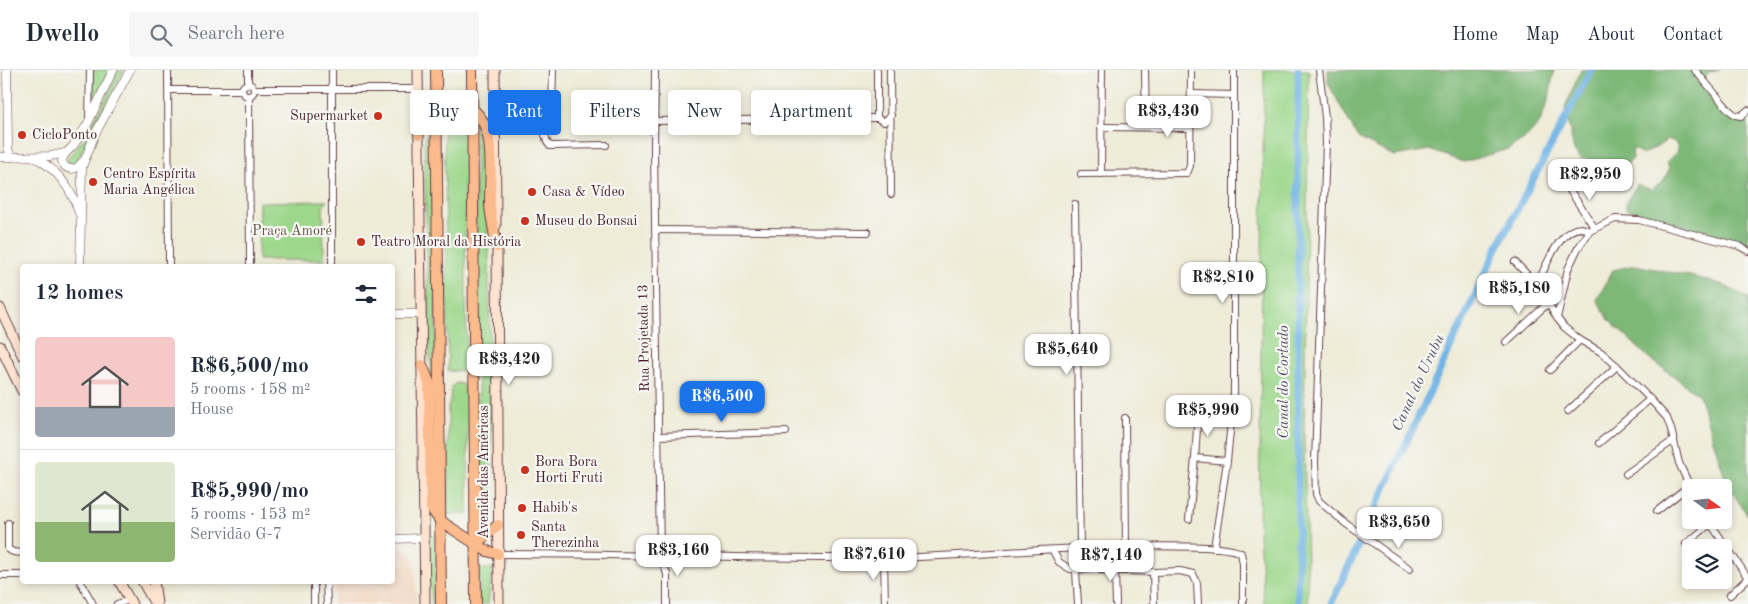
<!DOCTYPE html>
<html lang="en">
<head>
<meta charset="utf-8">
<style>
  :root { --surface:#fff; --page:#f6f6f7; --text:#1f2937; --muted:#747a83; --line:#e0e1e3; --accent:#1a73e8 }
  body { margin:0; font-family:"Old Standard TT",serif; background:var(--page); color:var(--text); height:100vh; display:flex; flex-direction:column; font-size:19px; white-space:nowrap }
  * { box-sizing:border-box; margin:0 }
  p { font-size:16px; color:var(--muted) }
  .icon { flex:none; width:28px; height:28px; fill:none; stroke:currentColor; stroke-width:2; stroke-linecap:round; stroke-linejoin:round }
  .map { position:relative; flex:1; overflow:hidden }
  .drawer { position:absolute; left:20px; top:194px; width:375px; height:320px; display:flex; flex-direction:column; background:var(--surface); border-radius:5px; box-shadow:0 2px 8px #0003 }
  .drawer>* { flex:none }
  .top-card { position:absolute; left:410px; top:20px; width:475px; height:45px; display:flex; gap:10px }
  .needle { width:32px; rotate:105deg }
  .buttons { position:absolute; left:1682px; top:409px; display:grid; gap:10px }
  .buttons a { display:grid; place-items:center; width:50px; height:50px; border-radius:5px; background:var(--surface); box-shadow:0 2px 8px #0003; font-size:25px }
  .price { position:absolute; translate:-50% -42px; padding:0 11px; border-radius:10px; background:#fff; color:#222; font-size:16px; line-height:32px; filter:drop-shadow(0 1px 2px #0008) }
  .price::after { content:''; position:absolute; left:50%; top:30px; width:15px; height:11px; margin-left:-8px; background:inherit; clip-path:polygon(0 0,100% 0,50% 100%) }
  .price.current { background:var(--accent); color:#fff }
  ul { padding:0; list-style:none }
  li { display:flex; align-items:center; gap:15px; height:125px; padding:0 15px }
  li+li { border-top:1px solid var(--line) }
  li span { display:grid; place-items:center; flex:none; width:140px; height:100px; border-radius:5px; color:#555 }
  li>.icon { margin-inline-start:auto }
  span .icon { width:60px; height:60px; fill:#fffc; stroke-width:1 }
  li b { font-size:21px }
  h2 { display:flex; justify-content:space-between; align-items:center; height:60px; padding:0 15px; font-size:21px }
  .pill { padding:0 18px; border-radius:5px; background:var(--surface); box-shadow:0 2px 8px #0003; font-size:18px; line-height:45px }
  .pill.current { background:var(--accent); color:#fff }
  header { display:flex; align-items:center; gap:30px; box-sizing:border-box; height:70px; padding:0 25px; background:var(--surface); border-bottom:1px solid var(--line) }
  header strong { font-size:24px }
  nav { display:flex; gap:28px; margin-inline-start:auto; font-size:18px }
  .search { width:350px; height:45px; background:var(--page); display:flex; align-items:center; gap:12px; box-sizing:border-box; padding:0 18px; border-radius:5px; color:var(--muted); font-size:19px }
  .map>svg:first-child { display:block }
  .built { fill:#f2d4be }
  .green { fill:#9cd78b; stroke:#737b5b }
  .forest { fill:#7db877; stroke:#646c51 }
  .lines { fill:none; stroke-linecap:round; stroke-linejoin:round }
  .canal { stroke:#71b4e6; stroke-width:7 }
  .minor-casing { stroke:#633e45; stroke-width:8 }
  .tertiary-casing { stroke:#633e45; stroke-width:9 }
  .secondary-casing { stroke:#633e45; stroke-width:11 }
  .trunk-casing { stroke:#633e45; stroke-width:12 }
  .minor { stroke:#fff; stroke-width:6 }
  .tertiary { stroke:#fff; stroke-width:8 }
  .secondary { stroke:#fde4d1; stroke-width:9 }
  .trunk { stroke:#fbbb8d; stroke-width:10 }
  .poi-dot { fill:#c8321e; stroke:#f6f6f2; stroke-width:2 }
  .labels { text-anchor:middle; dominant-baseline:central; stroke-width:4.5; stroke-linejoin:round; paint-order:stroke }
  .poi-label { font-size:14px; fill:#4a1f2b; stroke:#f6f6f2; text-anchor:start }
  .park-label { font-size:14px; fill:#635648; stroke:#f6f6f2 }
  .street-label { font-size:14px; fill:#4a1f2b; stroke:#f6f6f2 }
  .water-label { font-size:15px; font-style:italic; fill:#58536c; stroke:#f6f6f2 }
</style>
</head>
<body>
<header>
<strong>Dwello</strong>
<div class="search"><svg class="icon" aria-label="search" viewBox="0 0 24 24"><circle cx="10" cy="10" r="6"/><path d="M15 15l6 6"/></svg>Search here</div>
<nav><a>Home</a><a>Map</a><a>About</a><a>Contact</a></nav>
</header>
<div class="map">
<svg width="1748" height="534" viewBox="0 0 1748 534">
  <rect width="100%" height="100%" fill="#f6f6f2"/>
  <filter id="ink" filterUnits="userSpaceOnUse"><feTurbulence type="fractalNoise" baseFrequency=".02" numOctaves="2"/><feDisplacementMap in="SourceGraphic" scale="10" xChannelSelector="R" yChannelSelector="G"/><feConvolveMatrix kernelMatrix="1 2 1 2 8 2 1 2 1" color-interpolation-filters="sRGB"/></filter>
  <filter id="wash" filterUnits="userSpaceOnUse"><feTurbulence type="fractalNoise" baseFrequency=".0096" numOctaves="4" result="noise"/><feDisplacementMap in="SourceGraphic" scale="20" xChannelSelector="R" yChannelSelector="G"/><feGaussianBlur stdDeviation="1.12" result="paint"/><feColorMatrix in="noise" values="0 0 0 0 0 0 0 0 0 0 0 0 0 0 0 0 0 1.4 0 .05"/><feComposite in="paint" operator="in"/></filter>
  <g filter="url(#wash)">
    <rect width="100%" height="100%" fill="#eeebd7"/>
    <!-- built -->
    <path class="built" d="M393,477l11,2 6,4 4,6 3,45h-83v-23h58z"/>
    <!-- green -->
    <g class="green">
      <path d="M92,0h18l-17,35z"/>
      <path d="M118,0h6l-49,95h-6l-2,-2 1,-6 18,-20 28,-56z"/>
      <path d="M1264,0h45l-5,370 4,164h-44l-5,-69z"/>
      <path d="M457,37l7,2 3,262h-19l-4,-260z"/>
      <path d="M475,48l10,20 4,122 3,258 -5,13 -7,3z"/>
      <path d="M434,50l3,337 -8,-111 -5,-204 5,-15z"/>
      <path d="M327,131l-4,6 1,53h-66l1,-58z"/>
      <path d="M457,313l5,1 3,4 1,16 2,3v107l-20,1v-108c4,-6 2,-14 4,-21z"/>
      <path d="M430,463l7,7v64h-5l-3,-27z"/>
      <path d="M493,498l-5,36h-9l1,-35z"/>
    </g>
    <!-- forest -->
    <g class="forest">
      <path d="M1328,0h226l-5,29 -10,25 -12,13 -19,12 -44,13 -35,-12 -35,6 -36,-18 -30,-55z"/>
      <path d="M1581,0h139l-11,2 -5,7 1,13 15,13 15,17 8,-3 5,-4v133l-14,-7 -108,-32v-7l11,-18 15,6 12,-10 5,-11 -2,-8 11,-10c-1,-8 -3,-10 -11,-12 -7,8 -16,10 -25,16l-6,-5h-4l1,9 -6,6 1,13 -5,3 -6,-7 -14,5 -5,-2 -12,-19 -5,1 -7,-8 -9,-44z"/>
      <path d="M1635,195l55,11 31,8 27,14v218l-21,-32 -28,-89 -50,-37 -39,-37 -13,-21 16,-30z"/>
    </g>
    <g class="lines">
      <!-- canal -->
      <g class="canal">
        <path d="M1298,0v534"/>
        <path d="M1331,534l166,-356 94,-178"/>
      </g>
    </g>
  </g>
  <g filter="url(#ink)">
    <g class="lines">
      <defs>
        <g id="minor">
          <path d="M168,0l1,196"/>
          <path d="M655,0l-1,81 6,404 7,19v30"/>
          <path d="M877,0v48l7,4 7,-7"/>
          <path d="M890,0l1,124"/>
          <path d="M1145,0l1,57"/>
          <path d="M1319,0l6,47 1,26 -11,319 1,32 3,7 26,22 65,46"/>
          <path d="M1695,0l33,39 7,6 6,1 7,-6"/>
          <path d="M248,14v-14"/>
          <circle cx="248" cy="20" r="6"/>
          <path d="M254,19h165"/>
          <path d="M169,20h73"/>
          <path d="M1191,24l43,1"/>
          <path d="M249,26l1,170"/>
          <path d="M89,49l1,-49"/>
          <path d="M655,51l222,-3"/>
          <path d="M495,53l42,1 10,-5 5,-12 1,-37"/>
          <path d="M542,53l5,19 3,4 56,-1"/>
          <path d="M1101,57l88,1"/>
          <path d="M1081,104l106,-1 3,-7 1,-96"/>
          <path d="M1101,104l1,-104"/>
          <path d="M1567,116l27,41"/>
          <path d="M1075,134l5,344"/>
          <path d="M655,160l213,2"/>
          <path d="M1515,192l22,23 20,33"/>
          <path d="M332,196v-196"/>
          <path d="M1537,215c8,-17 27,-70 53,-54"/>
          <path d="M1506,272l41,-38"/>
          <path d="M1550,300l30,-30"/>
          <path d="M1568,341l49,-45"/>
          <path d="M1125,348l1,129"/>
          <path d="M658,366l128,-4"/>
          <path d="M1599,373l51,-44"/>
          <path d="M1195,388l3,-45"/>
          <path d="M1626,404l48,-34"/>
          <path d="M1691,419l-12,-26 -8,-34 -4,-11 -17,-19 -33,-33 -16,-14 -21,-12 -16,-13 -7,-9 11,-49 10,-21 12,-17 25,-12 24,1 100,26 9,5"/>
          <path d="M1657,441l33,-26"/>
          <path d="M1189,449l6,-61 32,3"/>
          <path d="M1708,450l40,58"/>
          <path d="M8,453v26l5,3 9,1"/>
          <path d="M1686,474l24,-20"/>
          <path d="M1214,478l13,-87 7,-68v-323"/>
          <path d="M1053,481l6,11 11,7 83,3 27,-1 13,3 4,9 1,21"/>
          <path d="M498,484c129,0 257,5 385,4 75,-1 149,-9 223,-11 23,0 119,-4 135,6l2,11v40"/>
          <path d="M884,488l1,46"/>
          <path d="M1076,501l2,33"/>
          <path d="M1115,502l1,32"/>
          <path d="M1153,502l1,32"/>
          <path d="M0,505h22"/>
          <path d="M80,511l13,23"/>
          <path d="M326,511l1,23"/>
          <path d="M1730,525l18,-17"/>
          <path d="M117,534l13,-4"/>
          <path d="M314,534v-23"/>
        </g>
        <g id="tertiary">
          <path d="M7,0l1,78 3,9"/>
          <path d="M0,87l51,-1 14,-3"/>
          <path d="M34,87c23,12 37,30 45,56"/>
          <path d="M82,92c-6,9 -16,10 -20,-1l2,-6 9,-9 14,-21 26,-55"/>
          <path d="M80,196l2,-99 13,-33 35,-64"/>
          <path d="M392,244h29"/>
          <path d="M392,469l31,-1"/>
        </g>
        <g id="secondary">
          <path d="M418,0l7,534"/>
          <path d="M495,0l1,156"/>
          <path d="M497,172l2,362"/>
          <path d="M0,238l22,47"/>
          <path d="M0,276l22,45"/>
          <path d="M119,511l13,23"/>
          <path d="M142,511l13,23"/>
          <path d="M154,511l3,23"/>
        </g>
        <g id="trunk">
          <path d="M436,0l5,534"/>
          <path d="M472,0l4,534"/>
          <path d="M419,64c7,-14 18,-33 36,-31 46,5 34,70 35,102 1,14 5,29 7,42"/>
          <path d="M422,295l7,17 2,126 7,10 7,6 42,27 11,3"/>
          <path d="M475,473l12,-8 11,-10"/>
        </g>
      </defs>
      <!-- minor casing -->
      <use href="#minor" class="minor-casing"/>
      <!-- tertiary casing -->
      <use href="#tertiary" class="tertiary-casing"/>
      <!-- secondary casing -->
      <use href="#secondary" class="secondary-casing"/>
      <!-- trunk casing -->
      <use href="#trunk" class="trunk-casing"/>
      <!-- minor -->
      <use href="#minor" class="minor"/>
      <!-- tertiary -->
      <use href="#tertiary" class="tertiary"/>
      <!-- secondary -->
      <use href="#secondary" class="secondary"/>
      <!-- trunk -->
      <use href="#trunk" class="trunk"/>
    </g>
  </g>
  <!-- markers -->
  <g class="poi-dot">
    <circle cx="378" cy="46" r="5"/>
    <circle cx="22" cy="65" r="5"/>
    <circle cx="93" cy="112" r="5"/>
    <circle cx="532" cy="122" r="5"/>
    <circle cx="525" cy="151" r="5"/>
    <circle cx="361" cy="172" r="5"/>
    <circle cx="525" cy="400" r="5"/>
    <circle cx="522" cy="438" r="5"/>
    <circle cx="521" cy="465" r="5"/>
  </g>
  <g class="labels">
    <!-- poi labels -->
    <g class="poi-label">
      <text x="368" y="46" text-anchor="end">Supermarket</text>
      <text x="32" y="65">CicloPonto</text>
      <text x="103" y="104">Centro Espírita<tspan x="103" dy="16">Maria Angélica</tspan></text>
      <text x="542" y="122">Casa &amp; Vídeo</text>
      <text x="535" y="151">Museu do Bonsai</text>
      <text x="371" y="172">Teatro Moral da História</text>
      <text x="535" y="392">Bora Bora<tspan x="535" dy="16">Horti Fruti</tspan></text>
      <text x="532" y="438">Habib's</text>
      <text x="531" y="457">Santa<tspan x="531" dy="16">Therezinha</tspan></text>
    </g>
    <!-- park labels -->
    <g class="park-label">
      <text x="292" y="161">Praça Amoré</text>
    </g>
    <!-- street labels -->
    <g class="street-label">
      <text transform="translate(644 268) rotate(-91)">Rua Projetada 13</text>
      <text transform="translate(484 402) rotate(-90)">Avenida das Américas</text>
    </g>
    <!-- water labels -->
    <g class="water-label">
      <text transform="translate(1284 312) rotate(-90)">Canal do Cortado</text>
      <text transform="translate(1419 313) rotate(-65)">Canal do Urubu</text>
    </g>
  </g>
</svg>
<div class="buttons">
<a><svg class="needle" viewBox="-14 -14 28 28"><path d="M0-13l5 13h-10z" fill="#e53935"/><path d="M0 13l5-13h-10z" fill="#747a83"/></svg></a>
<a><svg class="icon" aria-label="layers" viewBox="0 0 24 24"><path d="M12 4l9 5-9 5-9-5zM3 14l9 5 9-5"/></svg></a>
</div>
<b class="price" style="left:1168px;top:68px">R$3,430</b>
<b class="price" style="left:1590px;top:131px">R$2,950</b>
<b class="price" style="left:1223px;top:234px">R$2,810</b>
<b class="price" style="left:1519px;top:245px">R$5,180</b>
<b class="price" style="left:1067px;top:306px">R$5,640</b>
<b class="price" style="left:509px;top:316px">R$3,420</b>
<b class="price current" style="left:722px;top:353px">R$6,500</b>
<b class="price" style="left:1208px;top:367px">R$5,990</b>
<b class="price" style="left:1399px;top:479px">R$3,650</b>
<b class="price" style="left:678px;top:507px">R$3,160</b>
<b class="price" style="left:874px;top:511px">R$7,610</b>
<b class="price" style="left:1111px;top:512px">R$7,140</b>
<div class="top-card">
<a class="pill">Buy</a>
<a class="pill current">Rent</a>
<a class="pill">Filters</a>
<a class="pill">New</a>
<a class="pill">Apartment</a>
</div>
<section class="drawer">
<h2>12 homes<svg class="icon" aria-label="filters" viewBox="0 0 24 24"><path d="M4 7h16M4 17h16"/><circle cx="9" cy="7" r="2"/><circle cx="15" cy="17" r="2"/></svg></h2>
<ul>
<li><span style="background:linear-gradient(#f6c9c9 70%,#9aa5b1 0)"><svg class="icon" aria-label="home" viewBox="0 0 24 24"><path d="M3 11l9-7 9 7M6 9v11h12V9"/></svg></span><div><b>R$6,500/mo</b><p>5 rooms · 158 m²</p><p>House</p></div></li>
<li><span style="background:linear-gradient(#dfe7d0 60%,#8fb573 0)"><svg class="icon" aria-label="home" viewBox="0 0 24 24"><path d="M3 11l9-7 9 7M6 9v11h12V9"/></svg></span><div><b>R$5,990/mo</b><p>5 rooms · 153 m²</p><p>Servidão G-7</p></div></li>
</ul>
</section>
</div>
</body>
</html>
